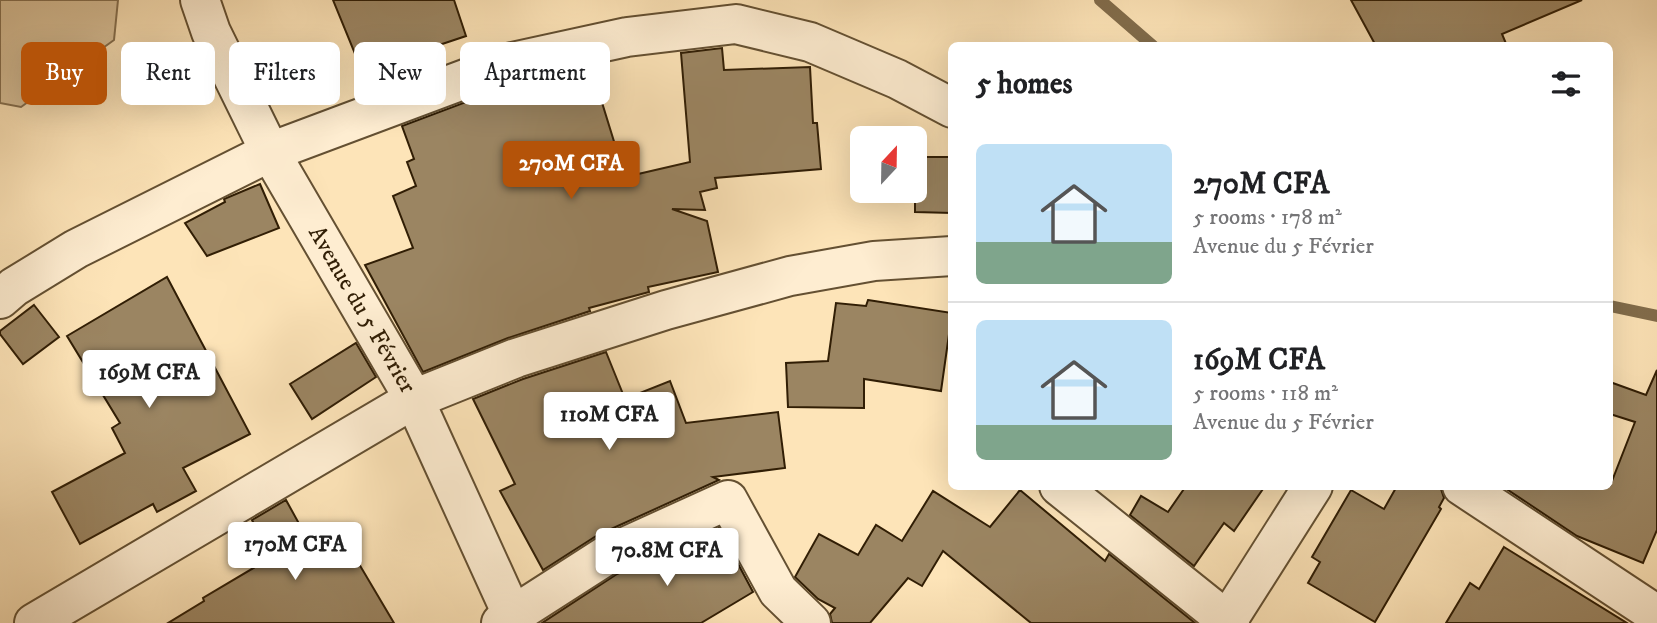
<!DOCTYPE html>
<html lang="en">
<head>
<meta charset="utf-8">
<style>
  :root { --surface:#fff; --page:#f6f6f6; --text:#202124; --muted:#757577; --line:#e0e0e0; --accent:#b45309 }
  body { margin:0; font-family:"IM FELL DW Pica",serif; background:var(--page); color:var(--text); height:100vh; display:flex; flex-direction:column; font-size:26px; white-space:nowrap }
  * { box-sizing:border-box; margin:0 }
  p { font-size:23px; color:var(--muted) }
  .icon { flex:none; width:38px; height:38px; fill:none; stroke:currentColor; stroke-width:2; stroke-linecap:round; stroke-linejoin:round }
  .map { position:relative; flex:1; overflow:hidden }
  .panel { position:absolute; left:948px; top:42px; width:665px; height:448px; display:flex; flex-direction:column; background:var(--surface); border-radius:10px; box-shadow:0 7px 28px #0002 }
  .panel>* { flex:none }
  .guide { position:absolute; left:21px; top:42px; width:665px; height:63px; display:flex; gap:14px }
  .needle { width:46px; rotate:22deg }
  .tools { position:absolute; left:850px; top:126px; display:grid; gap:14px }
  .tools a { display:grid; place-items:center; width:77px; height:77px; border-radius:10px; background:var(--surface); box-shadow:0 7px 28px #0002; font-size:35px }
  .price { position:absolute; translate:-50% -60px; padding:0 16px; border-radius:7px; background:#fff; color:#222; font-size:23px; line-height:46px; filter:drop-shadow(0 2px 4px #0008) }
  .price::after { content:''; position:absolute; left:50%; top:42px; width:21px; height:16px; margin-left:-10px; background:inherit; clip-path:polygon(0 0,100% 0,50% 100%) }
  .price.selected { background:var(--accent); color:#fff }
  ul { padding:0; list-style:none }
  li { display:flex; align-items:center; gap:21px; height:175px; padding:0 28px }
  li+li { border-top:2px solid var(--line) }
  li span { display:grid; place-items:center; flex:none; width:196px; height:140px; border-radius:10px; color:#555 }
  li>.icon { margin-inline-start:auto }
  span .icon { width:84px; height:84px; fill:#fffc; stroke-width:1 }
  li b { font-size:30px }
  h2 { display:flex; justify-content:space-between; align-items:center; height:84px; padding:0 28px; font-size:30px }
  .pill { padding:0 24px; border-radius:10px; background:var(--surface); box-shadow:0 7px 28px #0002; font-size:24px; line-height:63px }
  .pill.selected { background:var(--accent); color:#fff }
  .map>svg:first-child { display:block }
  .green { fill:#dac29a; stroke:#867050; stroke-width:2 }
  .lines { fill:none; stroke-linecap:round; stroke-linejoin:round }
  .stream { stroke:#826d4c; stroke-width:12 }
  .building { fill:#9b8562; stroke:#311e05; stroke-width:2 }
  .street-casing { stroke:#645032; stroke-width:42 }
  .street { stroke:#feedd1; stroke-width:38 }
  .labels { text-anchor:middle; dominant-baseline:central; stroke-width:5; stroke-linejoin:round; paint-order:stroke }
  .street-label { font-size:24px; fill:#311e05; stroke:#feedd1 }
</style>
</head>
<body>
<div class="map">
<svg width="1657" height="623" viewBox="0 0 1657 623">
  <rect width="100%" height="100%" fill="#fde4b8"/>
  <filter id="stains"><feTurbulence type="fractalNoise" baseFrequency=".00286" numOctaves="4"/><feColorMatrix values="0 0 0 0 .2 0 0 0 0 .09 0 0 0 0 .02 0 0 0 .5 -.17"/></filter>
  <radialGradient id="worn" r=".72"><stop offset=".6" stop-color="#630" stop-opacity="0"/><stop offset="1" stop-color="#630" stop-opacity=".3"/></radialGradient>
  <!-- green -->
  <path class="green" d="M0,0h118l-4,40 -93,67 -21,-4z"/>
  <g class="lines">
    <!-- stream -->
    <g class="stream">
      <path d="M1100,0l53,46"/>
      <path d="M1610,306l47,10"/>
    </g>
  </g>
  <!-- building -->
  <g class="building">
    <path d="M333,0h121l12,36 -75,25 6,16 -28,11z"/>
    <path d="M1351,0h231l-80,34 5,12h-131z"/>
    <path d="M722,48l2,22 86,-3 3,56h4l4,46 -106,9 2,10 -17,4 5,18 -33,-1 35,12 11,51 -70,15 1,5 -60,16 1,3 -82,27 -85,34 -58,-107 48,-17 -20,-52 23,-10 -9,-24 7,-3 -12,-33 112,-42 77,-17 34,110 65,-15 -9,-109z"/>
    <path d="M915,157h37v56l-37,-1z"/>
    <path d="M260,184l19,44 -72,28 -22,-33 40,-21 -1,-3z"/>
    <path d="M167,277l83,157 -67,34 13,23 -39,21 -4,-8 -73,40 -28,-52 73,-39 -13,-25 8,-5 -53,-87z"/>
    <path d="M868,300l84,13 -11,78 -77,-12v29l-76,-1 -2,-44 42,-2 8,-58 30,3z"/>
    <path d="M34,305l25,32 -36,27 -23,-30v-3z"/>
    <path d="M356,343l20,34 -64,42 -22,-35z"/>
    <path d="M606,352l19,47 45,-18 16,42 92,-11 7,56 -72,9 6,3 -121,55 -55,35 -43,-79 15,-7 -42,-85 50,-20z"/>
    <path d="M1657,370v160l-14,33 -66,-27 -75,-50h108l25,-64 -25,-8v-32l36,13z"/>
    <path d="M1186,486h79l-31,45 -10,-8 -30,43 -64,-51 11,-19 27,16z"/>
    <path d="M1397,486h43l4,12 -5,9 2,2 -66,113 -67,-39 12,-21 -8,-5 39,-67 33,19z"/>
    <path d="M1020,490l85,71 4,-7 86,69h-164l-88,-72 -21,35 -14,-8 -38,45h-38l-2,-9 5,-6 -17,-9 -23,-22 24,-43 39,21 18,-30 26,16 31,-50 57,36z"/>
    <path d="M286,500l22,40 28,-15 58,98h-226l36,-22 -1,-3 69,-41 -20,-37z"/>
    <path d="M719,528l34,64 -52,31h-159l75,-49z"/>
    <path d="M1504,547l123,76h-181l24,-40 9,6z"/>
  </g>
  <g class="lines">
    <defs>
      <g id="street">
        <path id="s1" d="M200,0l11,32 59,120 144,247 102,224"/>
        <path d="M0,299l14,-12 62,-38 194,-97 238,-89 119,-26 109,-13 74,18 87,37 55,29"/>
        <path d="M1059,486l171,137"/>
        <path d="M1462,486l195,129"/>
        <path d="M34,623l380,-224 102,-41 150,-48 124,-34 84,-15 78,-5"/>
        <path d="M501,623l106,-68 121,-55 50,91 33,32"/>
        <path d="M1226,623l87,-137"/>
      </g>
    </defs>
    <!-- street casing -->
    <use href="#street" class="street-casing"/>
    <!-- street -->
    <use href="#street" class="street"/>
  </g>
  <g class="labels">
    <!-- street labels -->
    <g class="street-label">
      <text stroke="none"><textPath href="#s1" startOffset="350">Avenue du 5 Février</textPath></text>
    </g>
  </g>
  <rect width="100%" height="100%" filter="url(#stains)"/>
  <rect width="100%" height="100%" fill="url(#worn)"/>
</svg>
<div class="tools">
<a><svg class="needle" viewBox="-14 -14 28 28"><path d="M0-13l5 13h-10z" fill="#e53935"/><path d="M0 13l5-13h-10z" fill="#757577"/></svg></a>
</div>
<b class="price selected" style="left:571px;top:201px">270M CFA</b>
<b class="price" style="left:149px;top:410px">169M CFA</b>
<b class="price" style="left:609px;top:452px">110M CFA</b>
<b class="price" style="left:295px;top:582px">170M CFA</b>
<b class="price" style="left:667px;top:588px">70.8M CFA</b>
<div class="guide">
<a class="pill selected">Buy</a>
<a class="pill">Rent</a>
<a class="pill">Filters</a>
<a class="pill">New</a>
<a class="pill">Apartment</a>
</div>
<section class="panel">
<h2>5 homes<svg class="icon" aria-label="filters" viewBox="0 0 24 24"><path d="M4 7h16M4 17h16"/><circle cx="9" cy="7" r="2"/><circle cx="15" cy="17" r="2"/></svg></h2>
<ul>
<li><span style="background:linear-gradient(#bfe0f5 70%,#7fa58c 0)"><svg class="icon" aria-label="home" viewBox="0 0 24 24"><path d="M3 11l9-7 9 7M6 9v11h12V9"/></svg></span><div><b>270M CFA</b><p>5 rooms · 178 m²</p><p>Avenue du 5 Février</p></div></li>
<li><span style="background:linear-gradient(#bfe0f5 75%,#7fa58c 0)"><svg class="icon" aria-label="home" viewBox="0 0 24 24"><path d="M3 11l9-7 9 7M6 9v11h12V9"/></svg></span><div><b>169M CFA</b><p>5 rooms · 118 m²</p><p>Avenue du 5 Février</p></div></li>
</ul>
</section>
</div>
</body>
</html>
